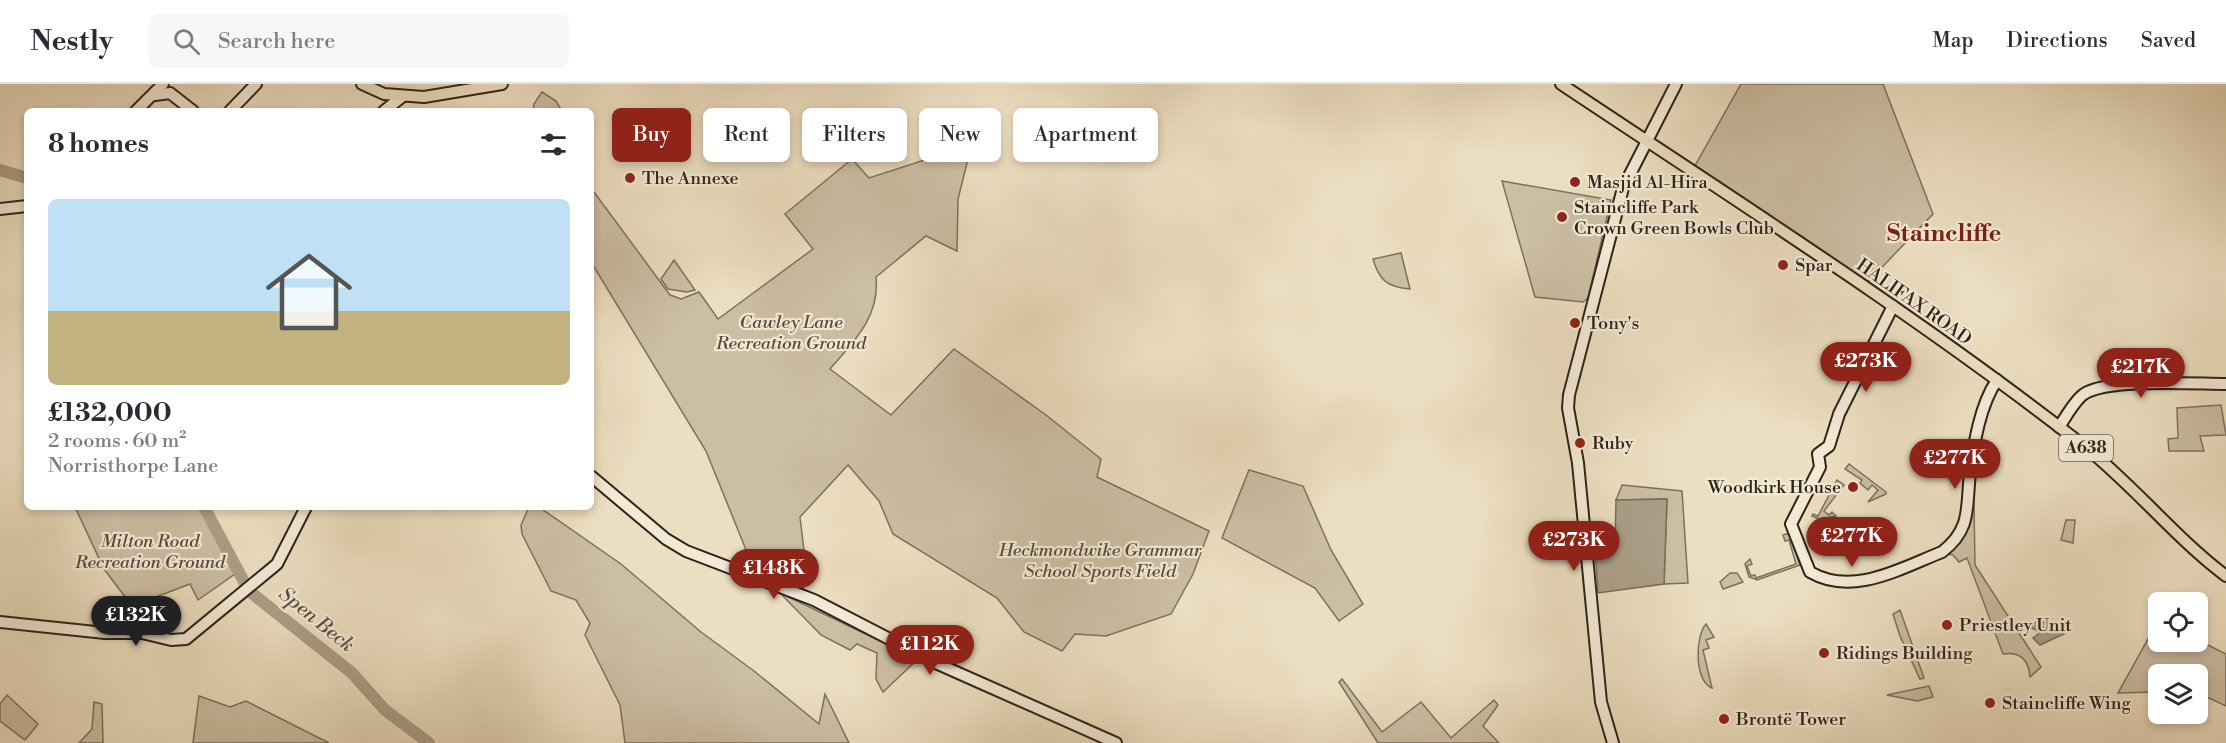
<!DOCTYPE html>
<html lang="en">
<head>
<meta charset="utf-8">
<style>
  :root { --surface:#fff; --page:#f7f7f7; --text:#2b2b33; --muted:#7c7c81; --line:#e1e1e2; --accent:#8f2418 }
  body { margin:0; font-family:"Libre Bodoni",serif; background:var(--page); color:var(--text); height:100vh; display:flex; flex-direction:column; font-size:22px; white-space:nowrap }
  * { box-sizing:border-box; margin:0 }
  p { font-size:20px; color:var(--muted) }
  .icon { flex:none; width:33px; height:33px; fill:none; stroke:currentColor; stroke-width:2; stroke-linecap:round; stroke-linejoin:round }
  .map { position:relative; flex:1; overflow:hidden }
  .details { position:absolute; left:24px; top:24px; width:570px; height:402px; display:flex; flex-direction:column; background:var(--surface); border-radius:9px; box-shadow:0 3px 9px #0003 }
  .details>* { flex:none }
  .hud { position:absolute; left:612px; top:24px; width:570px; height:54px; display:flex; gap:12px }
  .controls { position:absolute; left:2148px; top:508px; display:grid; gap:12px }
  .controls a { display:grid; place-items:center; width:60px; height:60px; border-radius:9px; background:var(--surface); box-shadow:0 3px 9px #0003; font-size:30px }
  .price { position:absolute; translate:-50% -51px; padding:0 14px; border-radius:21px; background:var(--accent); color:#fff; font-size:20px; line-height:39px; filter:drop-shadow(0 2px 3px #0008) }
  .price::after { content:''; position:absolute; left:50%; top:36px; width:18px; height:14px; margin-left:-9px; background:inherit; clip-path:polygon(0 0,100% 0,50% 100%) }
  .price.on { background:#222; color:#fff }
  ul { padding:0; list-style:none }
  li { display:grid; align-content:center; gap:12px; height:318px; padding:0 24px }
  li+li { border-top:2px solid var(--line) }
  li span { display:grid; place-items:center; height:186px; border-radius:9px; color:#555 }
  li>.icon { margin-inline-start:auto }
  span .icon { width:108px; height:108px; fill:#fffc; stroke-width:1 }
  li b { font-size:26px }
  h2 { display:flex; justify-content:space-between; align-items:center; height:72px; padding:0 24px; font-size:26px }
  .pill { padding:0 21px; border-radius:9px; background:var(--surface); box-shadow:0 3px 9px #0003; font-size:21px; line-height:54px }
  .pill.on { background:var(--accent); color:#fff }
  header { display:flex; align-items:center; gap:36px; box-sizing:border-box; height:84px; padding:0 30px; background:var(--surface); border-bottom:2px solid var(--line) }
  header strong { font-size:28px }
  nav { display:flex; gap:33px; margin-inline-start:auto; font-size:21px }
  .search { width:420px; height:54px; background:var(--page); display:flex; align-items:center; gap:15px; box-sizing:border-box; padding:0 21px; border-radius:9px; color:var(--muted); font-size:22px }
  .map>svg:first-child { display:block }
  .green { fill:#ccbea3; stroke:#7d705e; stroke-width:1.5 }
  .water { fill:#ab9e87; stroke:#796d5b; stroke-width:1.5 }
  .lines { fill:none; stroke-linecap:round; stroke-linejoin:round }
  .river { stroke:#ab9e87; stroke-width:12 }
  .secondary-casing { stroke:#2e2318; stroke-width:14 }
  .primary-casing { stroke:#2e2318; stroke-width:14 }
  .secondary { stroke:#f3ead6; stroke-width:10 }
  .primary { stroke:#ecdec0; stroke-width:10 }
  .poi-dot { fill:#8f2418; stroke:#f3ead6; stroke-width:2 }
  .labels { text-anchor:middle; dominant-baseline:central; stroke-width:4.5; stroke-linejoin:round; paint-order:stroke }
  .shield { fill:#f3ead6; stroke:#695f51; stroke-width:1.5 }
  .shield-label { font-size:16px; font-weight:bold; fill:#2e2318 }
  .poi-label { font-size:18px; fill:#2e2318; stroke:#f3ead6; text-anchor:start }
  .street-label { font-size:18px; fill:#2e2318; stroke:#f3ead6 }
  .park-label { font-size:18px; font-style:italic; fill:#564a3b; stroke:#f3ead6 }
  .water-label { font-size:20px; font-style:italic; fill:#5a4e3f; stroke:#f3ead6 }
  .district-label { font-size:24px; font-weight:bold; fill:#7a1f14; stroke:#f3ead6 }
</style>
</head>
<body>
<header>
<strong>Nestly</strong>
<div class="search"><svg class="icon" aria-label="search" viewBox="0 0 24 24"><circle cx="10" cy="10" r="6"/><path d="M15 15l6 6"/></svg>Search here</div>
<nav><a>Map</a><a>Directions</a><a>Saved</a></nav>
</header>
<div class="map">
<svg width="2226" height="659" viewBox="0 0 2226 659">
  <rect width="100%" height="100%" fill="#ecdec0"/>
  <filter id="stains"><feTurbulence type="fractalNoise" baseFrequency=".00333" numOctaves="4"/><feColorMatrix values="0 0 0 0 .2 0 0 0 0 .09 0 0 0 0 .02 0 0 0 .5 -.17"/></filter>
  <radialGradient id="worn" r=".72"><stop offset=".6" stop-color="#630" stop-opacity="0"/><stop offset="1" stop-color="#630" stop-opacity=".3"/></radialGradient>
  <!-- green -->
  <g class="green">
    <path d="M1741,0h142l50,130 -69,72 -172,-115z"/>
    <path d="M542,8l14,9 6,10h-29l1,-7z"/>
    <path d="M940,71l28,4 -10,40 -1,52 -31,-15 -50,41c4,40 -22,64 -46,92l61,46 63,-66 92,66 55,44 -4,18 112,54 -16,43 -22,40 -65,22 -31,-2 -13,17 -38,-19 -27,-34 -104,-64 -14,-33 -31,-36 -48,52 5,42 7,19 -14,15 -41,-16 -51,-126 -115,-189v-74l79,107 11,4 18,-7 19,27 95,-70 -28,-35 67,-55 17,19z"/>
    <path d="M1502,97l109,19 -23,98 -5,4 -48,-5z"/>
    <path d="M1401,169l9,36c-23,-2 -31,-9 -37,-30z"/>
    <path d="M674,176l21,30 -8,2 -19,-3 -7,-10z"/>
    <path d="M2221,321l5,30 -26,1 4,15h-35l-1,-12 10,-1 -1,-30z"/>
    <path d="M1849,380l37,28v2l-18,8 10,-12 -6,-5 -4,5 -8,-7 2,-3 -17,-11z"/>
    <path d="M1249,386l54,16 28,64 32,54 -24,17 -24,-33 -93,-50z"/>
    <path d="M1837,396l7,5 -20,26 5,4 3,-3 4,4 -17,3 -7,-3 1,-2 5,2z"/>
    <path d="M1622,401l60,6 6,92 -24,1 3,-85 -51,1z"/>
    <path d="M1974,419l1,62 66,102 -11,10c-1,-16 -9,-26 -27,-23l-36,-96 -8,4 -6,-7 -7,-1c19,-13 21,-30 28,-51z"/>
    <path d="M75,423h133l27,67 -37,26 -8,-16 -58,22 -28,-37z"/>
    <path d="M529,423h10l82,57 80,68 53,39 65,53 6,-30 24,49h-224l-5,-38 -35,-70 5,-12 -14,-23 -25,-9 -29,-57 -1,-9z"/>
    <path d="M2066,436h9l-2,23 -12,-3z"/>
    <path d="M1786,450l5,1 9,30 -43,15 -8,-3 -4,-13 5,-5 2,5 -5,2 4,10 4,-1 1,3 40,-14 -7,-24 -4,1 -2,-6z"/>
    <path d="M1730,489h7l6,9 -20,7 -3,-7z"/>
    <path d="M780,509l138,66 -35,33 -7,-13 1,-26 -20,-9 -7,6 -29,-15z"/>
    <path d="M1900,526l24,68 -4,1 -20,-43 -7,-22z"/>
    <path d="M2158,537v21l40,-2 28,14v52l-28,-13v-18h-40v17l-40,1z"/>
    <path d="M1706,540l8,13 -8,3 3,8 -6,2 9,38c-18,-7 -17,-52 -6,-64z"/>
    <path d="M1342,595l40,53 39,-30 30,36 43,-38 4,5 -15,21 16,17h-121l-39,-61z"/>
    <path d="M1929,602l4,11 -16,4 -30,-6z"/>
    <path d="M7,611l31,29 -13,16 -25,-19v-17z"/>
    <path d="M199,612l31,11 16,-6 83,42h-136z"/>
    <path d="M94,618l8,2 1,39h-24l13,-14z"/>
  </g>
  <!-- water -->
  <g class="water">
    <path d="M1667,415l-3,85 -66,9 -3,-47 20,-2 1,-44z"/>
    <path d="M2039,536l23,11 2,3 -24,11 -7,-7 8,-6 -12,-5z"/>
  </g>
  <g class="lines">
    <!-- river -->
    <g class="river">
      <path d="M0,86l27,8"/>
      <path d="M204,423l45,84 103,82 33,37 44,33"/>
    </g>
    <defs>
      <g id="secondary">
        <path d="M155,11l15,-2 23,18"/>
        <path d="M136,27l27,-27"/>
        <path d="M230,27l26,-27"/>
        <path d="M384,27l19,-15"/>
        <path d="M0,125l27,-3"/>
        <path d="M1893,222l-54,108 -10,32 -11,8 2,13 -29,57 19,48c43,25 91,-4 132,-20 30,-23 24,-45 28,-79 4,-30 10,-68 27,-93"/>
        <path d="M2059,343c7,-10 15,-26 25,-33 24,-16 111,-10 142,-10"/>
        <path d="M591,392l75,63 20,12 128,49 124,64 178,79"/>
        <path d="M0,538l105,11h37l29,7 15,-1 91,-75 29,-57"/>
        <path d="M1613,659l-12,-41 -23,-239 -10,-55 1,-13 54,-207 53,-104"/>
      </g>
      <g id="primary">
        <path d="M362,0l22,10 40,3 78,-13"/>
        <path d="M1561,0c174,116 352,229 518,358 52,40 94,94 147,134"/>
      </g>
    </defs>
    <!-- secondary casing -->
    <use href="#secondary" class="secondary-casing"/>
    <!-- primary casing -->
    <use href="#primary" class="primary-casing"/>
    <!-- secondary -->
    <use href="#secondary" class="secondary"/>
    <!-- primary -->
    <use href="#primary" class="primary"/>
  </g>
  <!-- markers -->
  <g class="poi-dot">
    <circle cx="630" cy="94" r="6"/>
    <circle cx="1575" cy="98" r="6"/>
    <circle cx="1562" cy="133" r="6"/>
    <circle cx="1783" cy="181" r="6"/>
    <circle cx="1575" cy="239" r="6"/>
    <circle cx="1580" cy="359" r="6"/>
    <circle cx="1853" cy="403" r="6"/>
    <circle cx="1947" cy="541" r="6"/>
    <circle cx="1824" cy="569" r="6"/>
    <circle cx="1990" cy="619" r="6"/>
    <circle cx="1724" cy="635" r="6"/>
  </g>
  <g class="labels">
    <!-- shield labels -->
    <rect class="shield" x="2059" y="351" width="54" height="26" rx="4.5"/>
    <g class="shield-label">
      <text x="2086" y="364">A638</text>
    </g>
    <!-- poi labels -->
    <g class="poi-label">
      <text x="642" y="94">The Annexe</text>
      <text x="1587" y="98">Masjid Al-Hira</text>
      <text x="1574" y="123">Staincliffe Park<tspan x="1574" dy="21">Crown Green Bowls Club</tspan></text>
      <text x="1795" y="181">Spar</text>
      <text x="1587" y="239">Tony's</text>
      <text x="1592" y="359">Ruby</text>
      <text x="1841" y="403" text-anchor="end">Woodkirk House</text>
      <text x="1959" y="541">Priestley Unit</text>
      <text x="1836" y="569">Ridings Building</text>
      <text x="2002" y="619">Staincliffe Wing</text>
      <text x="1736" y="635">Brontë Tower</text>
    </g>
    <!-- street labels -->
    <g class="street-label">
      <text transform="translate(1914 218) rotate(35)">HALIFAX ROAD</text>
    </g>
    <!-- park labels -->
    <g class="park-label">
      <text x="791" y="238">Cawley Lane<tspan x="791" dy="21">Recreation Ground</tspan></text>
      <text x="150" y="457">Milton Road<tspan x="150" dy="21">Recreation Ground</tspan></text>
      <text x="1100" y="466">Heckmondwike Grammar<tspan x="1100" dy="21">School Sports Field</tspan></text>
    </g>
    <!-- water labels -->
    <g class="water-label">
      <text transform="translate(316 536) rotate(39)">Spen Beck</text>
    </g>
    <!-- district labels -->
    <g class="district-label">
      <text x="1944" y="150">Staincliffe</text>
    </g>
  </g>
  <rect width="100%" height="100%" filter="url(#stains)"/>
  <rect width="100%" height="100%" fill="url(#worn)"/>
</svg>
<div class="controls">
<a><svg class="icon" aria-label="locate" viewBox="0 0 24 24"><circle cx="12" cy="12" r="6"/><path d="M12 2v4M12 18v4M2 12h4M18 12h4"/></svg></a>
<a><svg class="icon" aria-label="layers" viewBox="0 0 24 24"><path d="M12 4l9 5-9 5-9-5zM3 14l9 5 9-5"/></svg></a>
</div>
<b class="price" style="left:1866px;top:309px">£273K</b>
<b class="price" style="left:2141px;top:315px">£217K</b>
<b class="price" style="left:1955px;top:406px">£277K</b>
<b class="price" style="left:1852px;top:484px">£277K</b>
<b class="price" style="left:1574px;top:488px">£273K</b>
<b class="price" style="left:774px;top:516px">£148K</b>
<b class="price on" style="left:136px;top:563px">£132K</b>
<b class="price" style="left:930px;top:592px">£112K</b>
<div class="hud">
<a class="pill on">Buy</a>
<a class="pill">Rent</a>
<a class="pill">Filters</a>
<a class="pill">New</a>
<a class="pill">Apartment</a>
</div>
<section class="details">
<h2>8 homes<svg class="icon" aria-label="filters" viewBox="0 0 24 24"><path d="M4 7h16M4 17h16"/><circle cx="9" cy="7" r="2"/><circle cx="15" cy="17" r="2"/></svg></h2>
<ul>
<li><span style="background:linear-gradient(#bfe0f5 60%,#c2b280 0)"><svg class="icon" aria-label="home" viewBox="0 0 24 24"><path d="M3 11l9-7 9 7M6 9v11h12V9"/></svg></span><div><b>£132,000</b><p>2 rooms · 60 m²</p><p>Norristhorpe Lane</p></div></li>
</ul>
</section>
</div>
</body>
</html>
